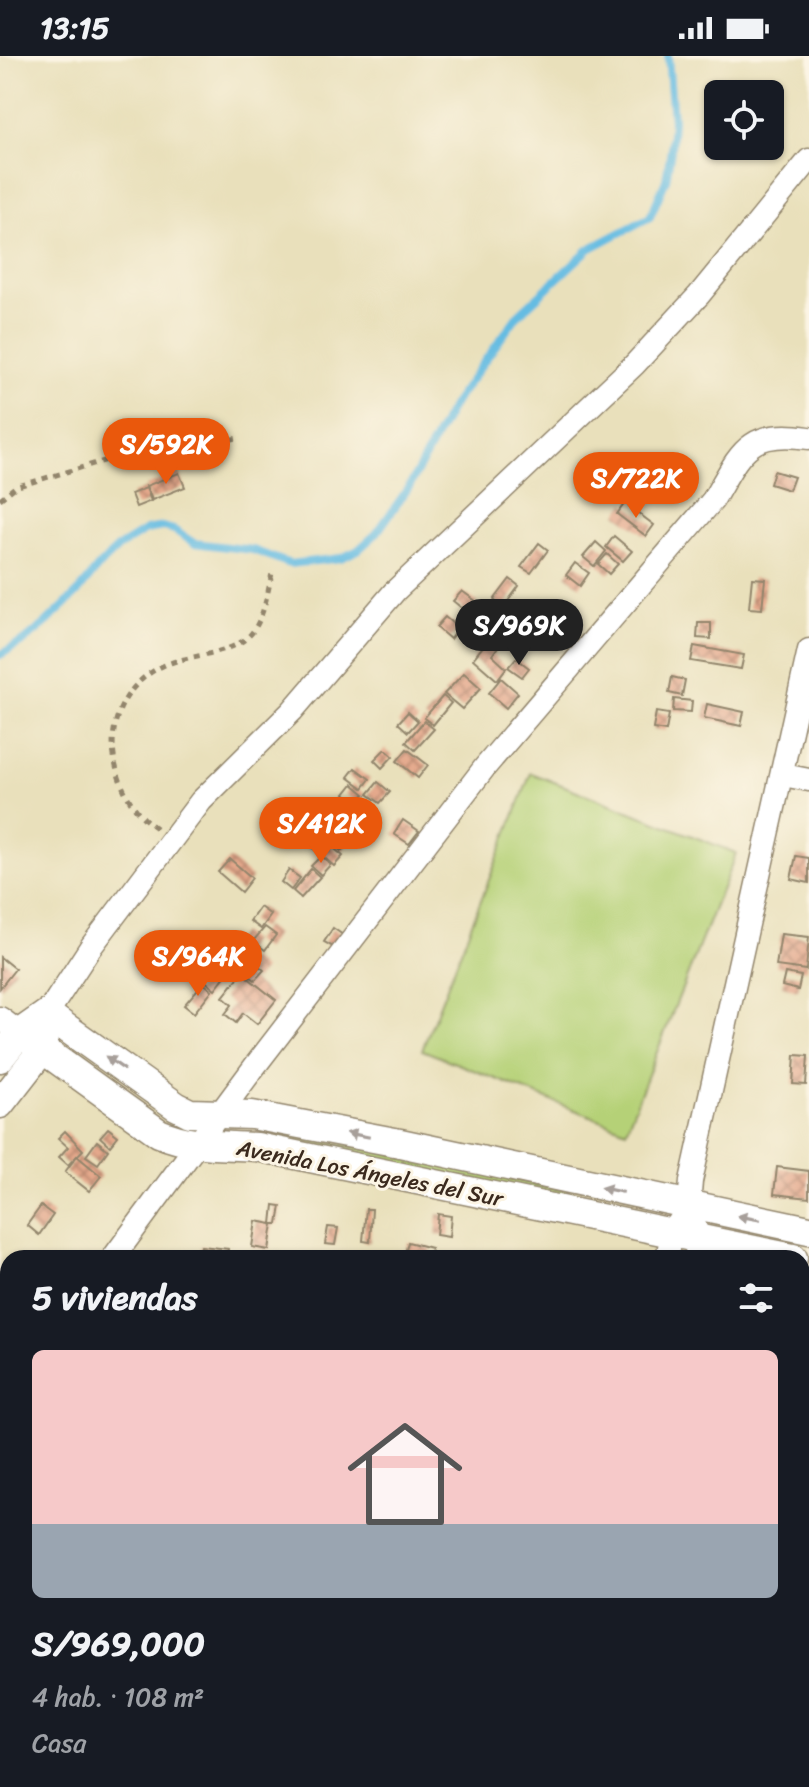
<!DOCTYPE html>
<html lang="es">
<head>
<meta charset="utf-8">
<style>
  :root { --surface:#171b24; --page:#242831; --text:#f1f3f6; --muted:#9ea1a6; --accent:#ea580c }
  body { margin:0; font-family:Sriracha,sans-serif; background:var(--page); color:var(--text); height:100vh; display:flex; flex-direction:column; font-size:30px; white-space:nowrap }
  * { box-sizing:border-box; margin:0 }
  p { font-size:26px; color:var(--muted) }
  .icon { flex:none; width:44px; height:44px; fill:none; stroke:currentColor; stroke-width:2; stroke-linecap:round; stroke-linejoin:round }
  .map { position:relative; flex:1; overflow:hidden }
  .details { position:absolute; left:0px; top:1194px; width:810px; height:538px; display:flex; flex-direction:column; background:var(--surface); border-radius:24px 24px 0 0; box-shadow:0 2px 6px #0004 }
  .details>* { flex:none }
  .tools { position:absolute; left:704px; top:24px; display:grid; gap:16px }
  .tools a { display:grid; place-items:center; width:80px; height:80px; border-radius:12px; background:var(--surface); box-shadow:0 2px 6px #0004; font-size:40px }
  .price { position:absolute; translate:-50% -68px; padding:0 18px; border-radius:28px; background:var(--accent); color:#fff; font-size:26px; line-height:52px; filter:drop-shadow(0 2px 4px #0008) }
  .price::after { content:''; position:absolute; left:50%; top:48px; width:24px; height:18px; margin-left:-12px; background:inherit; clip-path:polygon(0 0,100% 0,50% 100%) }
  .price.selected { background:#222; color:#fff }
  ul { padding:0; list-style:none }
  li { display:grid; align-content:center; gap:16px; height:424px; padding:0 32px }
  li span { display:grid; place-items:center; height:248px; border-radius:12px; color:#555 }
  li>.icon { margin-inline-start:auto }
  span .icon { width:144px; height:144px; fill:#fffc; stroke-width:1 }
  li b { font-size:34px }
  h2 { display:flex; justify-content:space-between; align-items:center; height:96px; padding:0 32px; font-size:34px }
  .status { display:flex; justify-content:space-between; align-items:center; height:56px; padding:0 40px; background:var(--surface); direction:ltr }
  .status svg { height:22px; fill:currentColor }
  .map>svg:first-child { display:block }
  .grass { fill:url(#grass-tufts); stroke:#787e4a; stroke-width:2 }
  .pitch { fill:#b5d177; stroke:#787e4a; stroke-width:2 }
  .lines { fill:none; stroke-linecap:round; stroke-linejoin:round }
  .stream { stroke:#65bce2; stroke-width:8 }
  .building { fill:url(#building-cross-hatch) }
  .minor-casing { stroke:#92856c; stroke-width:25 }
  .tertiary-casing { stroke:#92856c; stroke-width:31 }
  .path { stroke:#92856c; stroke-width:5; stroke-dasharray:6 6; stroke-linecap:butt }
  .minor { stroke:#fff; stroke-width:22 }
  .tertiary { stroke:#fff; stroke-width:28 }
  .oneway { fill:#a79f9a }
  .labels { text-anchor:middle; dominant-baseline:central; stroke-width:6; stroke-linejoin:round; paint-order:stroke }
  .street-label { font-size:22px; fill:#3b2a1e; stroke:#fcf5e5 }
</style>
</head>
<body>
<div class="status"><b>13:15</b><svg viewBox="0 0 49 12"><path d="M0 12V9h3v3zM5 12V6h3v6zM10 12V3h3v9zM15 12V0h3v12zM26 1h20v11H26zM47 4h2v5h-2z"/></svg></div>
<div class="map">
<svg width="809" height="1731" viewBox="0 0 809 1731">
  <defs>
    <pattern id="grass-tufts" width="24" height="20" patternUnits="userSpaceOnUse" patternTransform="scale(2)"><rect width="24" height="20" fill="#b5d177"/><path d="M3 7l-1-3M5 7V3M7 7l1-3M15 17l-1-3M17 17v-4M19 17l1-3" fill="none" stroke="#94aa61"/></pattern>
    <pattern id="building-cross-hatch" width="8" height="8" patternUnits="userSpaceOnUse" patternTransform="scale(2)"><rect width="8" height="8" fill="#e4a88b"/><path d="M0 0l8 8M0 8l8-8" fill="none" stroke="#ba8971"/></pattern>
  </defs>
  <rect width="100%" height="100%" fill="#fcf5e5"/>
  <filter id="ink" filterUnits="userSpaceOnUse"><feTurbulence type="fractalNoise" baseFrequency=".0125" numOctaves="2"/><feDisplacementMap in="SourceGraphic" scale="16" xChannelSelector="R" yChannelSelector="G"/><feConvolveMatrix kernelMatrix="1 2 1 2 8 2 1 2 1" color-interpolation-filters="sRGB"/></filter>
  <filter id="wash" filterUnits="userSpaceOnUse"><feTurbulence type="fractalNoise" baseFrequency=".006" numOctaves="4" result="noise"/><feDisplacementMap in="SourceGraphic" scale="32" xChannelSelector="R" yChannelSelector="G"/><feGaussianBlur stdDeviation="1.8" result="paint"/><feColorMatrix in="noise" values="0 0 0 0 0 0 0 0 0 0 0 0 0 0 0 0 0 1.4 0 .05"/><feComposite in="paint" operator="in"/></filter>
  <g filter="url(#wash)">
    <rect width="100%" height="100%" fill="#e9e0bb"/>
    <!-- grass -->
    <path class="grass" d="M261,1073l134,25 237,51 -1,8 -371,-78z"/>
    <!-- pitch -->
    <path class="pitch" d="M531,717l205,80 -110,277 -204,-80z"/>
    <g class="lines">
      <!-- stream -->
      <path class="stream" d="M0,599l24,-14 21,-17 33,-32 21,-26 21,-20 26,-16 17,-3 11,3 20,13 59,7 37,14 51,-6 17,-8 18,-16 33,-47 45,-84 64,-88 71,-66 61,-32 16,-37 5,-31 2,-28 -5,-65"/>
    </g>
    <g id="blocks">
      <!-- building -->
      <g class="building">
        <path d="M774,415l20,6 -5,13 -19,-6z"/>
        <path d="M179,417l6,14 -33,13 -6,-14z"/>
        <path d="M146,432l5,13 -15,6 -5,-13z"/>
        <path d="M625,447l29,22 -8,11 -29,-22z"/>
        <path d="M614,480l18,15 -9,10 -17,-14z"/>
        <path d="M596,486l10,9 -12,15 -11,-9z"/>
        <path d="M539,487l9,7 -17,23 -10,-6z"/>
        <path d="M607,498l11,10 -9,10 -11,-10z"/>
        <path d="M575,507l14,10 -9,13 -14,-11z"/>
        <path d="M752,522l13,1 -3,30 -13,-1z"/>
        <path d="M510,523l9,7 -16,22 -9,-8z"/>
        <path d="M462,535l15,11 -9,11 -15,-12z"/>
        <path d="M445,561l13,11 -8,11 -14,-12z"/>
        <path d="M698,567h13v16l-14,-1z"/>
        <path d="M501,568l22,16 -8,10 -12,-10 -11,15 14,13 -9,12 -24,-21z"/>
        <path d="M694,590l50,9 -3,14 -50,-8z"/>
        <path d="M516,602l13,10 -7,9 -14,-10z"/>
        <path d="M464,617l17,15 -19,21 -18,-15z"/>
        <path d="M672,621l13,3 -3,16 -13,-3z"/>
        <path d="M501,622l17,15 -12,15 -17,-15z"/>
        <path d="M443,640l8,7 -18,22 -9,-7z"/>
        <path d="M674,643l18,2 -1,11 -18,-1z"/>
        <path d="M707,648l37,8 -3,14 -37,-8z"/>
        <path d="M408,656l10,9 -10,11 -10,-9z"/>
        <path d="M656,656l13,2 -3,17 -13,-2z"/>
        <path d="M424,665l10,8 -19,21 -9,-8z"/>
        <path d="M385,693l8,7 -11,12 -8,-8z"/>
        <path d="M407,693l21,16 -10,13 -21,-17z"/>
        <path d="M355,712l15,11 -7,9 -15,-11z"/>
        <path d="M378,726l12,10 -10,11 -12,-9z"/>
        <path d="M353,728l12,10 -8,9 -12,-9z"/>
        <path d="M324,764l13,11 -9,10 -13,-11z"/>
        <path d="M403,764l16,11 -10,13 -15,-10z"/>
        <path d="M341,774l11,9 -11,12 -10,-9z"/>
        <path d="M317,778l26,22 -9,10 -26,-22z"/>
        <path d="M321,800l10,8 -10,11 -10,-9z"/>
        <path d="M796,800l13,2v25l-18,-4z"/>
        <path d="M230,803l22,19 -11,14 -23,-20z"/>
        <path d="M311,813l9,8 -19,21 -8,-7z"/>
        <path d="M289,814l11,8 -9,12 -10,-8z"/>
        <path d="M260,851l11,8 -10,14 -11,-8z"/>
        <path d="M265,871l11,8 -11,15 -12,-9z"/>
        <path d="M333,872l10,7 -8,13 -11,-6z"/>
        <path d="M241,877l11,8 -20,25 -10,-9z"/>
        <path d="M781,878l28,3 -3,33 -30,-4z"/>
        <path d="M0,901l15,12 -15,19z"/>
        <path d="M251,903l13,11 -9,10 -13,-10z"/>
        <path d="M215,911l11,8 -11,14 -11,-9z"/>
        <path d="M242,917l34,27 -19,24 -14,-11 -7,10 -11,-9 7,-9 -9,-8z"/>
        <path d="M785,917l16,3 -3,14 -16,-4z"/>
        <path d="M203,927l9,7 -18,23 -10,-8z"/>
        <path d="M795,999l13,1 -2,29 -13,-1z"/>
        <path d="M108,1072l10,8 -8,10 -10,-9z"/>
        <path d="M65,1075l18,19 -15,15 -9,-8 9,-10 -10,-9z"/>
        <path d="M97,1085l11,9 -10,14 -12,-8z"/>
        <path d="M77,1100l24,20 -12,15 -24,-19z"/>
        <path d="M777,1111l32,4v27l-35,-4z"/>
        <path d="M274,1149l7,1 -3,18h-5l-4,26 -17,-3 4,-26 16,3z"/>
        <path d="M41,1150l12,9 -14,20 -12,-10z"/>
        <path d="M366,1153h6l-2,33 -7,-1z"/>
        <path d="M438,1158l13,2 -2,21 -13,-2z"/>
        <path d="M328,1171l10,1 -3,17 -10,-1z"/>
        <path d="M408,1186l23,6 -2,10h-25z"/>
        <path d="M201,1190l27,3 -1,9 -28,-2z"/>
      </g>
    </g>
  </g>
  <g filter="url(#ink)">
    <use href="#blocks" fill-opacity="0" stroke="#92856c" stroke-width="2"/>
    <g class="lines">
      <defs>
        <g id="minor">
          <path d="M783,719l26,5"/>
          <path d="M47,958l43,-66 111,-147 91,-90 103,-120 239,-226 65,-70 110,-135"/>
          <path d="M0,962l20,15"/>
          <path d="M113,1202l142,-192 230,-299 228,-267c28,-48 34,-71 96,-62"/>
          <path d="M667,1202l5,-25 7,-11"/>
          <path d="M695,1202l4,-19 -10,-33 2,-25 118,-531"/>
          <path d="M0,1352l8,-10"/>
          <path d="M0,1501l8,1"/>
          <path d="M802,1662l7,2"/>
          <path d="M0,1670l8,-41"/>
          <path d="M188,1731l1,-7"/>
          <path d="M358,1731l1,-7"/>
          <path d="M563,1731l2,-7"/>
          <path d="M593,1731l1,-7"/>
          <path d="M803,1731l6,-31"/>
        </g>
        <g id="tertiary">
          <path d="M20,977l139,100c32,14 64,12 98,14l536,111"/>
          <path d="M0,1002l20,-25 27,-19 129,92 14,7 62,2 148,28 409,87"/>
          <path d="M0,1048l42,-54 3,-18"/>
        </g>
      </defs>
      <!-- minor casing -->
      <use href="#minor" class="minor-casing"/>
      <!-- tertiary casing -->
      <use href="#tertiary" class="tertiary-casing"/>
      <!-- path -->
      <g class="path">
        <path d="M0,443l15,-12 116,-34 45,-4 62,-11"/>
        <path d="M156,772c-24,-16 -38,-44 -42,-72 -6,-42 18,-81 59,-94 25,-8 55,-8 75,-25 16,-15 20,-48 25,-68"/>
      </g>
      <!-- minor -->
      <use href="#minor" class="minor"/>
      <!-- tertiary -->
      <use href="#tertiary" class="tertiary"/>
    </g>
    <!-- one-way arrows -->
    <defs><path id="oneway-solid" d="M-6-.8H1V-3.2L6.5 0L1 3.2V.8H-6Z" transform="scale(2)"/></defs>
    <g class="oneway">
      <use href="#oneway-solid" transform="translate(115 1007) rotate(-145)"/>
      <use href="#oneway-solid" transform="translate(358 1079) rotate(-169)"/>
      <use href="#oneway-solid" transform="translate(612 1134) rotate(-168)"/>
      <use href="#oneway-solid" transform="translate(749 1162) rotate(-169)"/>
    </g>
  </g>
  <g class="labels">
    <!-- street labels -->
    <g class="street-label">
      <text transform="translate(370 1117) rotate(11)">Avenida Los Ángeles del Sur</text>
    </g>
  </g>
</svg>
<div class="tools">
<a><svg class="icon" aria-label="locate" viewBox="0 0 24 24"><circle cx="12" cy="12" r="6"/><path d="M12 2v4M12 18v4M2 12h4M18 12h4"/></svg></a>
</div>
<b class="price" style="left:166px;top:430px">S/592K</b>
<b class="price" style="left:636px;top:464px">S/722K</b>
<b class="price selected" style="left:519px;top:611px">S/969K</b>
<b class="price" style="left:321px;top:809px">S/412K</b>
<b class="price" style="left:198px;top:942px">S/964K</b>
<section class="details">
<h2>5 viviendas<svg class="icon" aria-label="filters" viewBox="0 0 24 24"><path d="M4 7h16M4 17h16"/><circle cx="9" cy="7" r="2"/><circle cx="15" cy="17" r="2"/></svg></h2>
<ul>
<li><span style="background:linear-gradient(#f6c9c9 70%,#9aa5b1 0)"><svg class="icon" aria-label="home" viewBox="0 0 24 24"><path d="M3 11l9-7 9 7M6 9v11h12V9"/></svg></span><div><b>S/969,000</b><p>4 hab. · 108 m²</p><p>Casa</p></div></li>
</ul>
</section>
</div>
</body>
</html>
